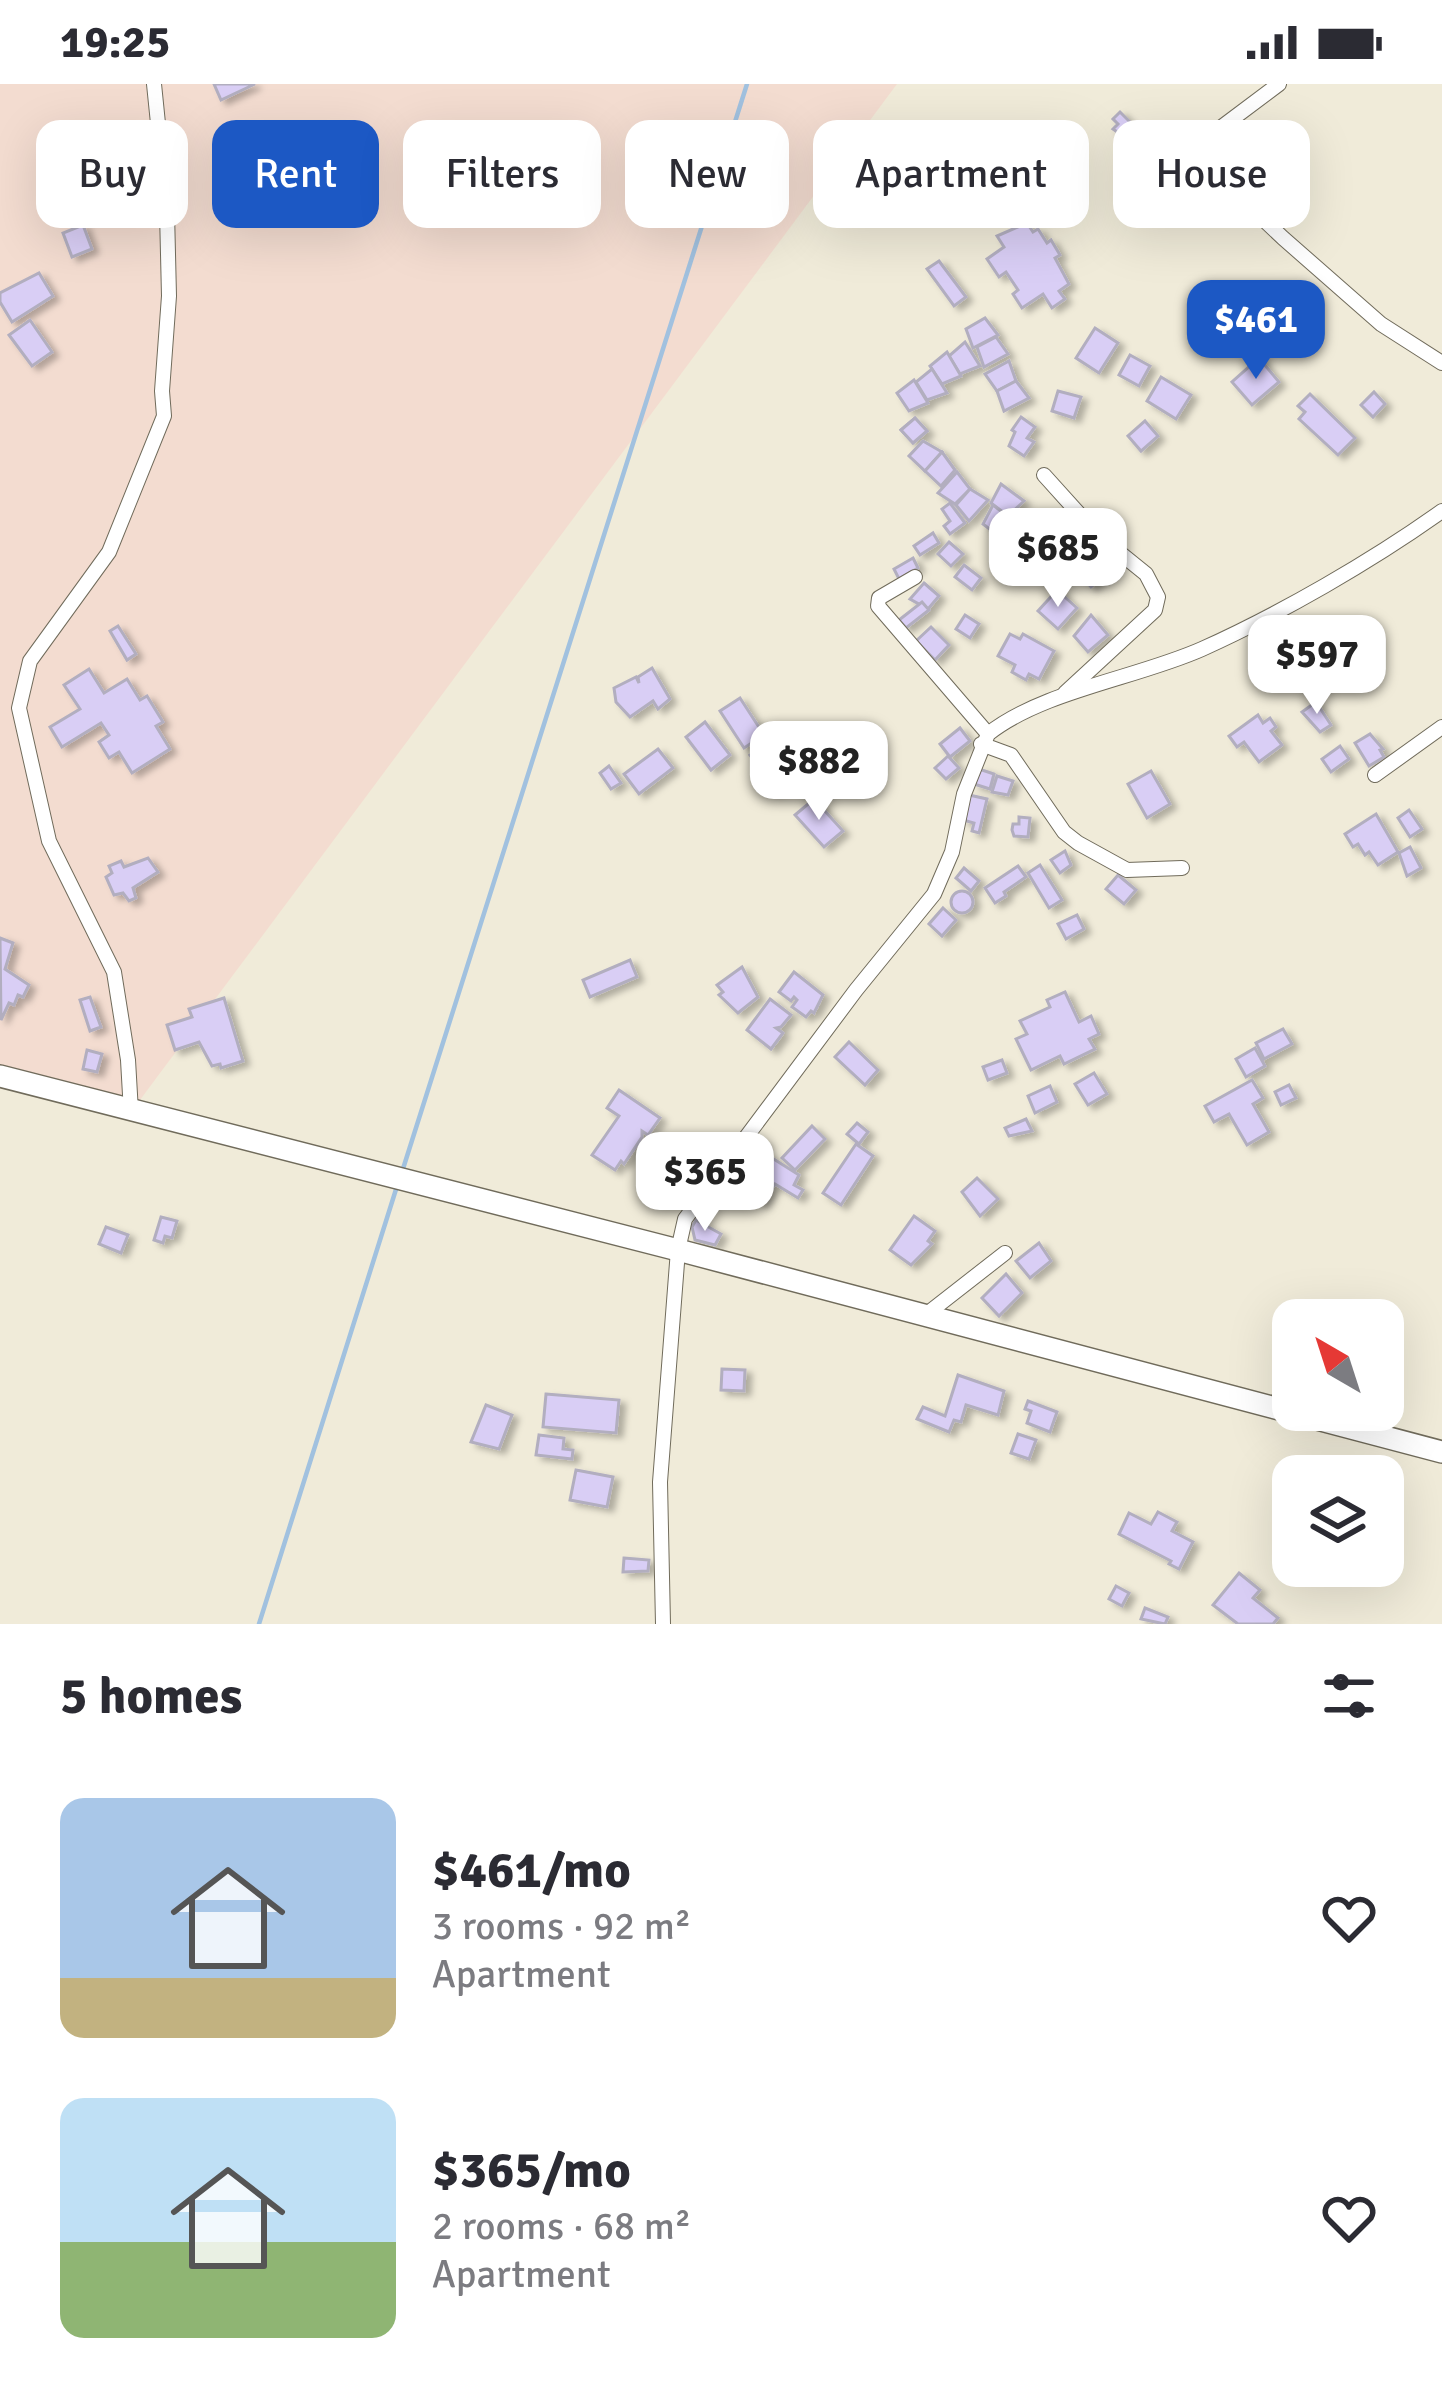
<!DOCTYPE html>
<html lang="en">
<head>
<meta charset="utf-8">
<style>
  :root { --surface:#fff; --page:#f7f7f7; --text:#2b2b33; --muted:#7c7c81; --accent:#1c58c4 }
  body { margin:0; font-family:Signika,sans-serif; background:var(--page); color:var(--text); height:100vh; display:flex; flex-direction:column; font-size:45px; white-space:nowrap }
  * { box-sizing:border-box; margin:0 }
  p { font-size:39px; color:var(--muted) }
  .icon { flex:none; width:66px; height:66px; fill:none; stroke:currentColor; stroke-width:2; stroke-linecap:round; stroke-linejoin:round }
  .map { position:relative; height:1540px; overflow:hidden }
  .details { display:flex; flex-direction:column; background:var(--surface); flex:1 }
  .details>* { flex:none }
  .banner { position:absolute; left:36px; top:36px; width:1371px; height:108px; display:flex; gap:24px }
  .needle { width:78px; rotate:321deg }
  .fabs { position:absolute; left:1272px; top:1215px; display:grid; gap:24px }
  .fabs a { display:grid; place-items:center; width:132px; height:132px; border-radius:24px; background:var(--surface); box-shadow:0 12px 48px #0002; font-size:60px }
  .price { position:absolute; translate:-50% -102px; padding:0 27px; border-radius:24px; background:#fff; color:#222; font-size:39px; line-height:78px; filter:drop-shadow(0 3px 6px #0008) }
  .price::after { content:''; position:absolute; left:50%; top:72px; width:36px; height:27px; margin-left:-18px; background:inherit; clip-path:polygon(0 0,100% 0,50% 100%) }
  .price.active { background:var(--accent); color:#fff }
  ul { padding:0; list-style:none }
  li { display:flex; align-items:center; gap:36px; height:300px; padding:0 60px }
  li span { display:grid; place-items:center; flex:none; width:336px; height:240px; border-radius:24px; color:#555 }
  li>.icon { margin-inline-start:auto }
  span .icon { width:144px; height:144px; fill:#fffc; stroke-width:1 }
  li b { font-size:51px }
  h2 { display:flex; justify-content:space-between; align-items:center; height:144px; padding:0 60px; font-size:51px }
  .tag { padding:0 42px; border-radius:24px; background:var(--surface); box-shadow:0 12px 48px #0002; font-size:42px; line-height:108px }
  .tag.active { background:var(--accent); color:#fff }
  .status { display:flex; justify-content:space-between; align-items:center; height:84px; padding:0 60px; background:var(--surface); direction:ltr }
  .status svg { height:33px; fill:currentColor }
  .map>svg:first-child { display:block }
  .industrial { fill:#f3dcd0 }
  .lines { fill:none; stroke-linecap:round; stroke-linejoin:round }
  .stream { stroke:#a1c1df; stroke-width:4.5 }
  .building { fill:#d9cef5; stroke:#b2aebf; stroke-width:3; filter:url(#shadow) }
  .street-casing { stroke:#706b5b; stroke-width:16 }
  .secondary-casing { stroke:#706b5b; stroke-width:24 }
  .street { stroke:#fff; stroke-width:14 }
  .secondary { stroke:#fff; stroke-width:21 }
</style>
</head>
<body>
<div class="status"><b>19:25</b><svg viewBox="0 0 49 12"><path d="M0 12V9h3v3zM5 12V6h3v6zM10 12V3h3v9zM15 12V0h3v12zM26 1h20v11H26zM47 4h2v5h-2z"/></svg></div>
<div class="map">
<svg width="1442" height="1540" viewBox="0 0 1442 1540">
  <defs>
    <filter id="shadow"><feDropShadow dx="6" dy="4" stdDeviation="3" flood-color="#0004"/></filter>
  </defs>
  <rect width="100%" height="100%" fill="#f0ebd9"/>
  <!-- industrial -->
  <path class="industrial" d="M0,0h897l-766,1028 -131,-35z"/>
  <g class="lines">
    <!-- stream -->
    <g class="stream">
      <path d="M402,1088l345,-1088"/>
      <path d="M259,1540l139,-441"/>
    </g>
  </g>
  <!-- building -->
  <g class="building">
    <path d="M214,0h41l-34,16z"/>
    <path d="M1120,28l19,19 -9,10 -17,-12 5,-5 -5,-5z"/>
    <path d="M1027,139l6,9 5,-3 9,14 4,-3 9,15 -5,3 14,26 -10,7 6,8 -13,9 -9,-14 -21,14 -9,-14 5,-4 -12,-18 -7,5 -12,-18 17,-12 -7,-11z"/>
    <path d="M83,141l9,24 -20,8 -9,-24z"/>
    <path d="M939,177l27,36 -12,9 -27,-37z"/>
    <path d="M39,189l14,23 -41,26 -12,-20v-9z"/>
    <path d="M985,234l13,17 -25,13 -7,-19z"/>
    <path d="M30,236l22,32 -20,14 -23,-31z"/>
    <path d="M1095,244l23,15 -19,30 -23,-15z"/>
    <path d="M996,253l12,17 -24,13 -7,-20z"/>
    <path d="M965,258l15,24 -20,8 -11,-18z"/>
    <path d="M947,268l14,24 -19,8 -12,-18z"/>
    <path d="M1130,271l20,11 -11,20 -20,-11z"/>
    <path d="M1259,274l20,24 -27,23 -20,-23z"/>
    <path d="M1009,277l7,20 -19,10 -12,-17z"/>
    <path d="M932,285l15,24 -20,7 -11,-18z"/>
    <path d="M1161,293l30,18 -15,24 -29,-18z"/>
    <path d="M914,296l14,23 -19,8 -12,-18z"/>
    <path d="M1016,297l13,17 -25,13 -7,-20z"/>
    <path d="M1058,307l23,6 -7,21 -22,-7z"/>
    <path d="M1374,308l11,12 -12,13 -12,-12z"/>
    <path d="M1310,310l45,44 -17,17 -39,-36 6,-7 -7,-6z"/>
    <path d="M1021,333l14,10 -8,11 7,4 -10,14 -15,-10 6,-14 -3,-2z"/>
    <path d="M915,334l12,13 -14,12 -12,-13z"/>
    <path d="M915,334l12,13 -14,12 -12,-13z"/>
    <path d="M1145,337l13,15 -17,15 -13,-15z"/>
    <path d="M923,357l19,11 -17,19 -16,-15z"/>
    <path d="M942,368l13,18 -14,16 -16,-15z"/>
    <path d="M957,388l13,17 -15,15 -17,-11z"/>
    <path d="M1001,400l23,17 -16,15 -17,-13z"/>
    <path d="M970,405l18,11 -19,21 -13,-16z"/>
    <path d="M950,419l15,20 -15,11 -6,-8 6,-5 -8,-12z"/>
    <path d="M993,421l22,17 -15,15 -17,-13z"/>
    <path d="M933,449l6,10 -19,12 -6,-9z"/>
    <path d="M949,458l14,12 -12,12 -13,-12z"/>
    <path d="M1095,464l18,20 -22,19 -18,-20z"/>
    <path d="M913,474l5,10 -19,11 -5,-10z"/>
    <path d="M964,481l17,13 -9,12 -17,-13z"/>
    <path d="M924,499l15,13 -11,13 -18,-10z"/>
    <path d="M1057,506l20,18 -19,21 -20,-18z"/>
    <path d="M922,518l7,8 -23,18 -7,-8z"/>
    <path d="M965,531l14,9 -9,14 -14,-9z"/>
    <path d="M1091,531l17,20 -20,17 -14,-16z"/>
    <path d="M118,542l18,28 -9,6 -17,-29z"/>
    <path d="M931,543l18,18 -14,15 -19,-19z"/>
    <path d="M1010,550l10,5 3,-5 31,17 -15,28 -10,-5 -3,6 -14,-8 3,-7 -17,-9z"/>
    <path d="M652,584l18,31 -12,10 -5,-8 -23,16 -14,-15 -2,-14 22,-11 3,6 -1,-6z"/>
    <path d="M89,585l15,24 23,-14 13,21 7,-4 16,26 -7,4 14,23 -38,24 -13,-21 -10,6 -10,-16 10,-7 -8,-12 -39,24 -12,-20 30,-18 -16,-24z"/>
    <path d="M740,614l24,37 -20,13 -24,-37z"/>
    <path d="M1316,618l15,23 -11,7 -18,-20z"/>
    <path d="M1258,631l5,8 7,-5 6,9 -5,4 11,14 -23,17 -15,-20 -7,5 -8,-11z"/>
    <path d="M705,638l25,33 -19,15 -25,-33z"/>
    <path d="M960,644l10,13 -20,16 -10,-13z"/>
    <path d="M1370,650l13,15 -3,1 4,7 -15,9 -14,-23z"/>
    <path d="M769,657l25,36 -19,14 -25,-36z"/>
    <path d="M1340,662l9,13 -18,13 -9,-13z"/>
    <path d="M658,665l15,19 -34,26 -15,-20z"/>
    <path d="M948,672l11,12 -13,11 -11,-11z"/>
    <path d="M609,682l12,17 -10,6 -11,-16z"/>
    <path d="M979,685l15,5 -4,15 -16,-5z"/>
    <path d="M1151,687l19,33 -23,14 -19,-34z"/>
    <path d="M997,692l16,5 -5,14 -16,-3z"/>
    <path d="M969,711l18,4 -8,34 -7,-2 2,-8 -11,-3z"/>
    <path d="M814,715l29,32 -19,16 -29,-32z"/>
    <path d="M1409,726l13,19 -12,8 -12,-19z"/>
    <path d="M1376,730l22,38 -20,13 -9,-13 -4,3 -7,-11 -5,3 -8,-13z"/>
    <path d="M1019,733l11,1 -2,19 -14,-1 -2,-6 1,-6h6z"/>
    <path d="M1410,763l11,21 -14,8 -8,-23z"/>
    <path d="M1065,767l6,14 -11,8 -9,-13z"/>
    <path d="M148,774l10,14 -25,16 3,10 -7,3 -6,-8 -9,2 -8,-18 6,-4 -3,-7 12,-5 3,6z"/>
    <path d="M1040,781l22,35 -13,8 -21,-35z"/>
    <path d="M1018,782l8,11 -22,15 2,4 -11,7 -10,-15z"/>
    <path d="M964,784l15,13 -8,10 -15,-13z"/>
    <path d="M1118,791l18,15 -12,14 -18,-15z"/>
    <circle cx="962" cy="818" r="11"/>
    <path d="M943,824l13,12 -14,16 -13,-12z"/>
    <path d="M1077,831l7,14 -18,10 -8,-15z"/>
    <path d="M0,854l13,5 -8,26 24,16 -6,12 -5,-2 -4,10 -5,-2 -8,17z"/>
    <path d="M630,876l7,17 -47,20 -7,-17z"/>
    <path d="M742,883l16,30 -20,16 -19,-18 4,-3 -6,-7z"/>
    <path d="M794,888l29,23 -9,18 -3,-2 -5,6 -14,-10 5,-7 -3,-3 -3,4 -12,-9z"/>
    <path d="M1065,908l14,30 12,-6 8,18 -10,5 6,10 -31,15 -4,-8 -29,14 -15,-31 11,-5 -7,-13 30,-14 -3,-7z"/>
    <path d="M90,913l11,30 -11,4 -10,-31z"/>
    <path d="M224,914l19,63 -22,7 -1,-4 -8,2 -13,-24 -24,8 -8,-25 25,-8 -3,-8z"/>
    <path d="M770,915l21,16 -10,12 -5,1 7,5 -12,16 -24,-19z"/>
    <path d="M1283,945l9,15 -28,15 -8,-16z"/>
    <path d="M849,958l29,28 -13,15 -30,-28z"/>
    <path d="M1255,964l10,18 -19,11 -10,-18z"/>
    <path d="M87,966l15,4 -5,18 -14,-3z"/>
    <path d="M1002,976l5,13 -19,7 -5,-13z"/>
    <path d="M1094,989l13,21 -19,11 -13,-21z"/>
    <path d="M1252,996l11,18 -10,6 16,28 -22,13 -18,-31 -15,8 -9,-16z"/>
    <path d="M1289,1001l7,13 -15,7 -6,-13z"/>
    <path d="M1050,1002l7,16 -22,11 -7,-17z"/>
    <path d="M619,1006l41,28 -12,17 -6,-4v6l-18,27 -3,-3 -6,9 -23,-15 27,-39 -12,-8z"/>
    <path d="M1026,1035l6,12 -23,5 -4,-8z"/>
    <path d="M857,1039l11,9 -9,12 -12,-10z"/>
    <path d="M812,1042l13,13 -30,31 -13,-12z"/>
    <path d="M759,1057l6,3 -4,7 38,24 -5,10 9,5 -5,8 -23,-14 -13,20 -6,-4 4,-6 -28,-15z"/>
    <path d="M856,1060l17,12 -32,49 -18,-12z"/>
    <path d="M977,1094l21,21 -18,17 -18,-24z"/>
    <path d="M914,1132l21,15 -7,10 4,3 -21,21 -21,-15z"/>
    <path d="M161,1133l16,4 -5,17 -7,-2 -2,7 -9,-3z"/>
    <path d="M696,1136l25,14 -6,11 -20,-5 -3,-13z"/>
    <path d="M106,1143l22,8 -7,18 -22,-9z"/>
    <path d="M1039,1159l12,18 -21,17 -14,-17z"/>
    <path d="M1006,1190l16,19 -23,23 -17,-18z"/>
    <path d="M722,1285l23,1 -1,21 -23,-1z"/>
    <path d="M958,1291l46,16 -6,24 -32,-10 -5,17 -7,-2 -5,12 -32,-13 6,-12 22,9z"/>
    <path d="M546,1310l73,6 -3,33 -73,-6z"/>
    <path d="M1028,1317l29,11 -7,20 -23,-9 4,-12 -6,-2z"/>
    <path d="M486,1321l26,10 -13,34 -28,-7z"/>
    <path d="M1018,1350l18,6 -7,19 -18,-6z"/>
    <path d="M539,1351l25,3 -1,11 10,1 -1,9 -36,-4z"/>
    <path d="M576,1386l37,7 -6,30 -37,-7z"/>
    <path d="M1158,1428l19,10 -5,9 21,11 -14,27 -10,-5 2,-3 -52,-27 10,-21 22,11z"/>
    <path d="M624,1474l25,2 -1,11 -25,1z"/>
    <path d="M1239,1489l21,17 -7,8 25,20 -5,6h-35l-25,-19z"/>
    <path d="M1116,1502l13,7 -7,13 -13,-7z"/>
    <path d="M1145,1524l23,9 -3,7 -24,-5z"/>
  </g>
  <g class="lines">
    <defs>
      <g id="street">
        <path d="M1279,0l-68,51 -5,19 18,28 59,56 98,86 61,39"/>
        <path d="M1044,391l55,61 47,38 12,23 -3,13 -90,83"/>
        <path d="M915,493l-36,21 -1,8 110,128"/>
        <path d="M981,660l30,11 53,77 14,11 49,27 55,-2"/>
        <path d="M1375,691l67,-48"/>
        <path d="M131,1028l-3,-52 -14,-88 -65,-131 -30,-133 11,-47 79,-109 55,-136 -2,-25 7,-95 -2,-84 -13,-128"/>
        <path d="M923,1233l82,-64"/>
        <path d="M663,1540l-3,-142 18,-232 7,-31 171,-229 78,-96 18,-42 12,-58 24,-60c54,-43 149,-56 214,-85 78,-35 170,-88 240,-138"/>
      </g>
      <path id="secondary" d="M0,992l678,174 764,202"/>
    </defs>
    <!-- street casing -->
    <use href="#street" class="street-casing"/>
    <!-- secondary casing -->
    <use href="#secondary" class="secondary-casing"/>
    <!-- street -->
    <use href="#street" class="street"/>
    <!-- secondary -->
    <use href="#secondary" class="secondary"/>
  </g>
</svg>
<div class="fabs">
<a><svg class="needle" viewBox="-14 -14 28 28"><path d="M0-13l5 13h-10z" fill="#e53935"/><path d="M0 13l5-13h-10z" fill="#7c7c81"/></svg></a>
<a><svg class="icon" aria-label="layers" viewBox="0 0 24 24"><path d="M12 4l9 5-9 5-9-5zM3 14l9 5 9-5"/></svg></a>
</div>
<b class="price active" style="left:1256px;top:298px">$461</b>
<b class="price" style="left:1058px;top:526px">$685</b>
<b class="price" style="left:1317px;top:633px">$597</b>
<b class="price" style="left:819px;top:739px">$882</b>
<b class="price" style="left:705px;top:1150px">$365</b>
<div class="banner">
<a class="tag">Buy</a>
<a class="tag active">Rent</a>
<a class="tag">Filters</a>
<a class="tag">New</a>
<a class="tag">Apartment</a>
<a class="tag">House</a>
</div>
</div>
<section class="details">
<h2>5 homes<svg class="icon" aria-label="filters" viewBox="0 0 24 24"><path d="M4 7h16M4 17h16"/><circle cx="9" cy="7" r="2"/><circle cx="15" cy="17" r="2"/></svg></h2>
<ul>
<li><span style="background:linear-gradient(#a9c7e8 75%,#c2b280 0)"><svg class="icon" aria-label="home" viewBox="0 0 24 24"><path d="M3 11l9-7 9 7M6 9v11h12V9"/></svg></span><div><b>$461/mo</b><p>3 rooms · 92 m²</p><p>Apartment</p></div><svg class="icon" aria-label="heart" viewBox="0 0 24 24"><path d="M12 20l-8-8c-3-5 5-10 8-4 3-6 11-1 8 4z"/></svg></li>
<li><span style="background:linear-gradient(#bfe0f5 60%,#8fb573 0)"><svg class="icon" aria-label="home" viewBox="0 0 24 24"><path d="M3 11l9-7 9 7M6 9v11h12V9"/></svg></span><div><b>$365/mo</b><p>2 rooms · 68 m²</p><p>Apartment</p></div><svg class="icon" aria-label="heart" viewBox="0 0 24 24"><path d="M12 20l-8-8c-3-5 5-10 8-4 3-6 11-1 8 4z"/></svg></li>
</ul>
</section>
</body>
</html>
